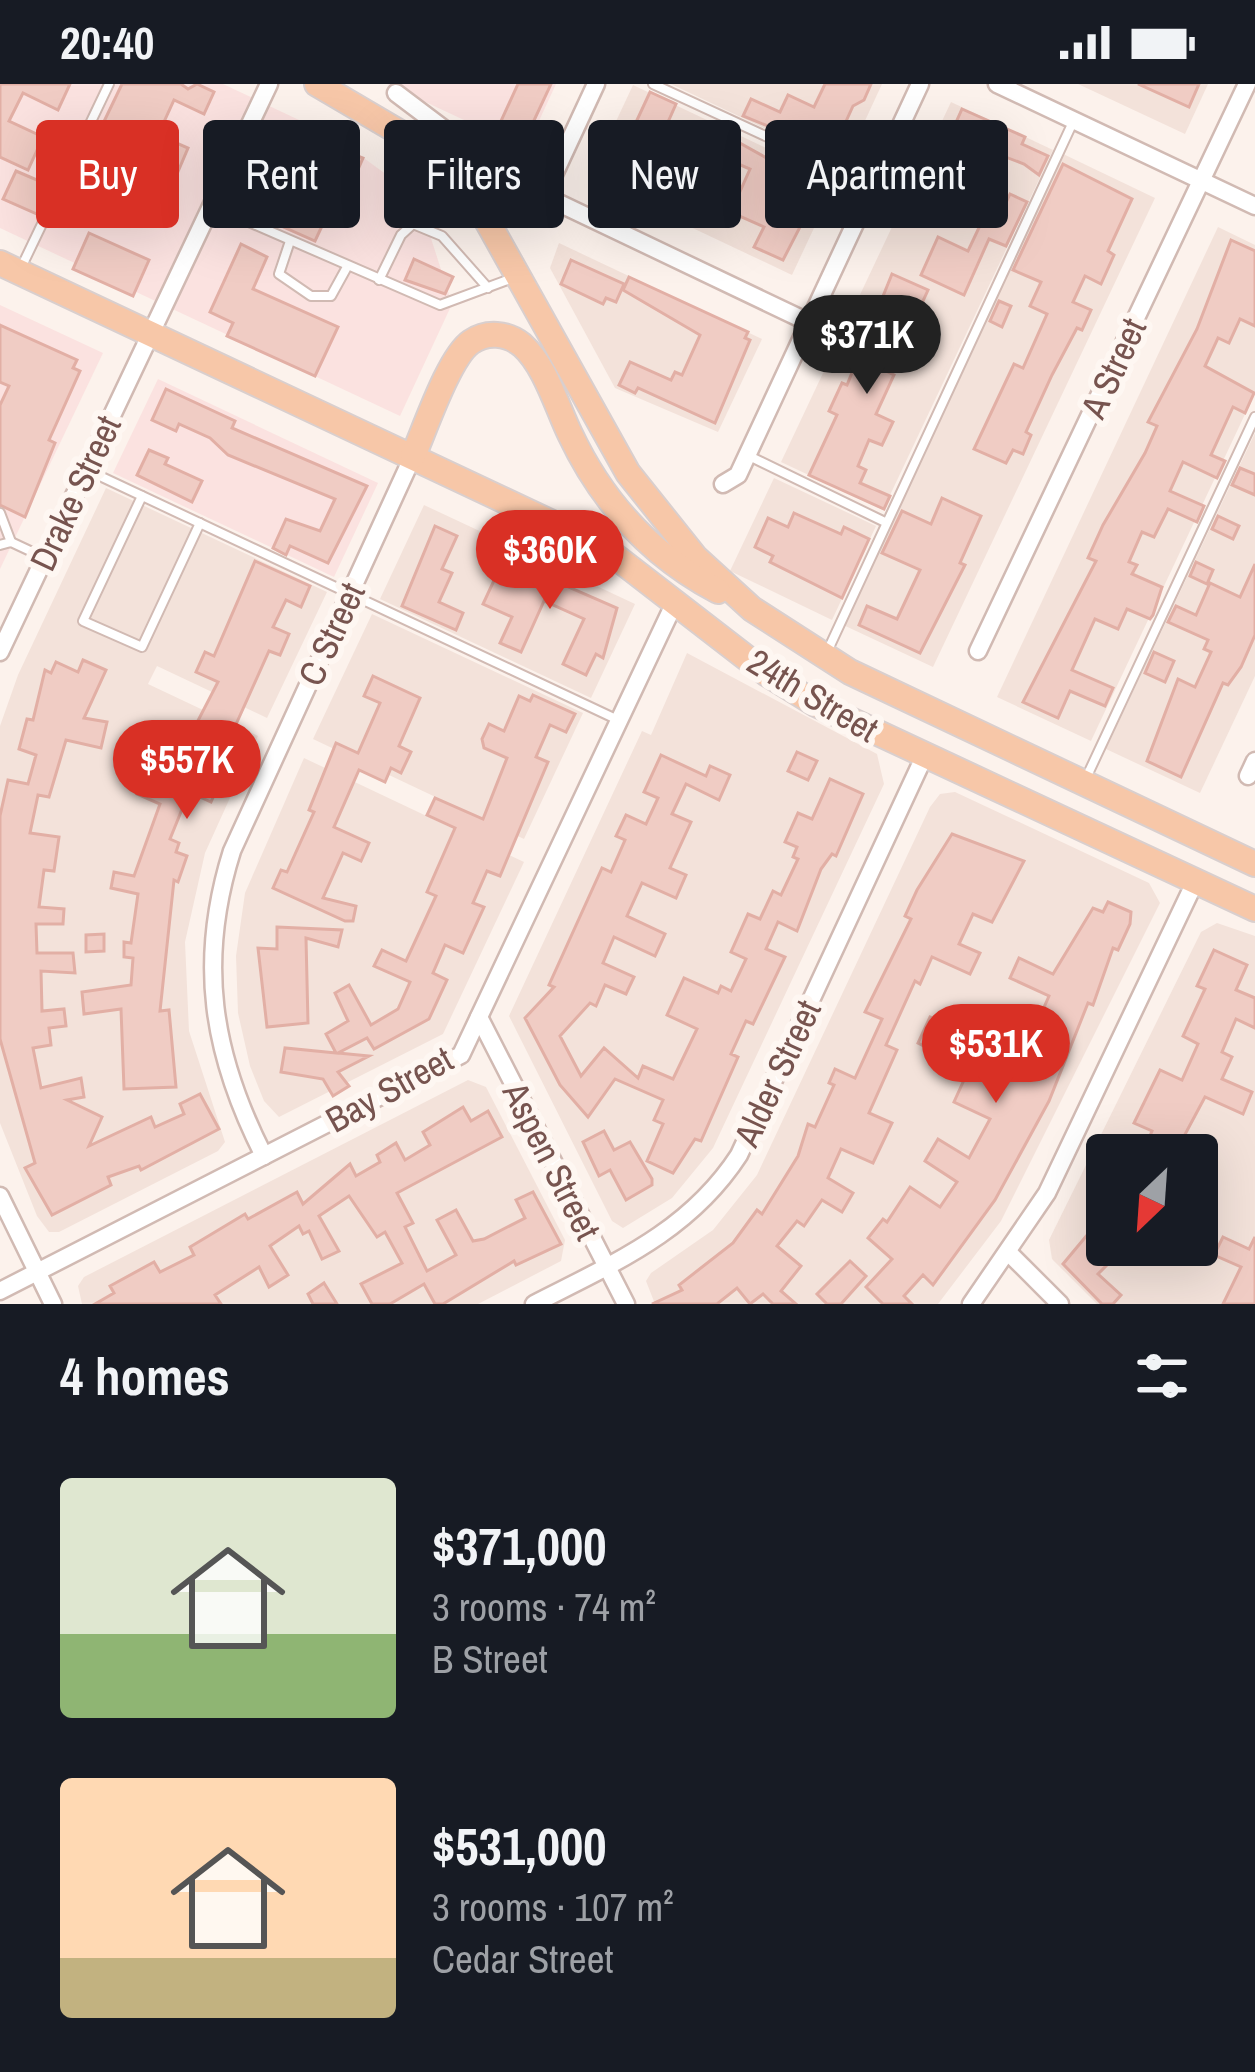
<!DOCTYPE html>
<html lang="en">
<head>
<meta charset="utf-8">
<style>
  :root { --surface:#171b24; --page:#242831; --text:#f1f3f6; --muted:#9ea1a6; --accent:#d93025 }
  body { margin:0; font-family:"Archivo Narrow",sans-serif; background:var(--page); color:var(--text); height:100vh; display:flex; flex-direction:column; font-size:45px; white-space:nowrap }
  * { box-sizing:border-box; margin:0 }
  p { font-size:39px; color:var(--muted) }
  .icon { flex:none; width:66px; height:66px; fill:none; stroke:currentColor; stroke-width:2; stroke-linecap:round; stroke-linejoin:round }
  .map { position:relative; height:1220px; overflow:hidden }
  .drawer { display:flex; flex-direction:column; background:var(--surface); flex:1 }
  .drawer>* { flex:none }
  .guide { position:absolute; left:36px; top:36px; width:1185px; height:108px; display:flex; gap:24px }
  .needle { width:78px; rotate:205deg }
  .buttons { position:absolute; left:1086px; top:1050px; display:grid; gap:24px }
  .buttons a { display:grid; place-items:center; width:132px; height:132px; border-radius:12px; background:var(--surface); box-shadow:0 12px 48px #0002; font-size:60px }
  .price { position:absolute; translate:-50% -102px; padding:0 27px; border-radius:42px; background:var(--accent); color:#fff; font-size:39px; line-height:78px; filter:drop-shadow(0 3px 6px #0008) }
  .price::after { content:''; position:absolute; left:50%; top:72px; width:36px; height:27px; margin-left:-18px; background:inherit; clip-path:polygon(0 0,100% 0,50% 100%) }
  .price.current { background:#222; color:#fff }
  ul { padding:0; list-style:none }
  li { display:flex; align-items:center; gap:36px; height:300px; padding:0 60px }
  li span { display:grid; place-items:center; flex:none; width:336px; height:240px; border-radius:12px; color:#555 }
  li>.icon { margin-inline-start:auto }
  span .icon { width:144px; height:144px; fill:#fffc; stroke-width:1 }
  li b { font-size:51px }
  h2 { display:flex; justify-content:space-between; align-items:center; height:144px; padding:0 60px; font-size:51px }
  .tag { padding:0 42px; border-radius:12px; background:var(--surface); box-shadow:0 12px 48px #0002; font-size:42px; line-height:108px }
  .tag.current { background:var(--accent); color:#fff }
  .status { display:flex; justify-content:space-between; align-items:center; height:84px; padding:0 60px; background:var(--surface); direction:ltr }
  .status svg { height:33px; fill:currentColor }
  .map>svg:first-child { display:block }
  .residential { fill:#f3e2da; fill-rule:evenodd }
  .commercial { fill:#fbe2e0 }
  .building { fill:#f0ccc4; stroke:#e2afa5; stroke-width:3; fill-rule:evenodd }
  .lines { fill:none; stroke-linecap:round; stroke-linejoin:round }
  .lane-casing { stroke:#d1bab3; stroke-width:12 }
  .street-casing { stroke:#d1bab3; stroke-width:21 }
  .primary-casing { stroke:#d9cfce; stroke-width:28 }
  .lane { stroke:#fff; stroke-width:8 }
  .street { stroke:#fff; stroke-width:16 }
  .primary { stroke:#f7c7a8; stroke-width:24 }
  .labels { text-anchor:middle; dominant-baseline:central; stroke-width:12; stroke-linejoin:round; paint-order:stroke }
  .street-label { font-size:36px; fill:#77544f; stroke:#fef7f2 }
</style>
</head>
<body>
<div class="status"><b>20:40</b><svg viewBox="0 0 49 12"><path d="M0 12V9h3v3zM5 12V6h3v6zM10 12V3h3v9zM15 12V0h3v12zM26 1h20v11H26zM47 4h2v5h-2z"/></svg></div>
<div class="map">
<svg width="1255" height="1220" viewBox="0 0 1255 1220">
  <rect width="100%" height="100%" fill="#fcf2ec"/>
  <!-- residential -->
  <g class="residential">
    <path d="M671,0h211l-38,82z"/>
    <path d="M1078,0h130l-23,50z"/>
    <path d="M633,1l203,96 -44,94 -203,-96z"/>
    <path d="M951,18l102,48 -170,360 -102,-48z"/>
    <path d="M1061,69l94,45 -222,469 -94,-44z"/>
    <path d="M1218,143l37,18v148l-164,348 -94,-44z"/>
    <path d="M559,159l203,96 -44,93 -103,-44 -65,-120z"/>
    <path d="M1255,349v243l-55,117 -94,-44z"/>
    <path d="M774,394l102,48 -44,94 -102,-49z"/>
    <path d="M106,404l221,104 -60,126 -110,-52 -9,18 110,52 -53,117 -20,89 4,89 36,111 -7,9 -159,81h-10l-12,-16 -37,-93v-397l18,-51z"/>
    <path d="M424,421l211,99 -44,94 -211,-99z"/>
    <path d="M372,530l211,99 -59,126 -211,-100z"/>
    <path d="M687,569l190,101 7,30 -171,364 -41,50 -49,30 -11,-7 -103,-205 133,-285 9,4z"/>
    <path d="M304,674l220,104 -81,172 -164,83 -15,-16 -14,-35 -12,-53 -2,-57 9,-63z"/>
    <path d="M955,708l194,91 11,20 -159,318 -63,83h-283l-9,-23 5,-8 62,-43 44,-55 173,-368 10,-13z"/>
    <path d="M1217,839l38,13v368h-158l-45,-45 -3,-19 152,-308zM1107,1071h90v90h-90z"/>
    <path d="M468,996l18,7 79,153 -4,21 -83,43h-396l-4,-18 6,-9z"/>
  </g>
  <!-- commercial -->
  <g class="commercial">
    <path d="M0,0h223l112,53 52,38 42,57 23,72 -52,112 -400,-188z"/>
    <path d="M387,0h169l-30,65z"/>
    <path d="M0,221l103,48 -103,216z"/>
    <path d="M158,295l220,104 -44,94 -221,-104z"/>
  </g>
  <!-- building -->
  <g class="building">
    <path d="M0,0h70l-12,26 -35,-17 -14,28 34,16 -15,33 -28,-13z"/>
    <path d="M122,0h59l7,5 9,-5 17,8 -10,22 -30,-14 -16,35 30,13 -31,73 -84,-35zM119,50l40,18 -12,27 -40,-18z"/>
    <path d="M518,0h33l-28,60 -27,-12z"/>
    <path d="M825,0h46l-7,16 -11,6 -21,46 -89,-36 8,-17 29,13 8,-17 26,12z"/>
    <path d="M1138,0h61l-10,23z"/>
    <path d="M650,8l26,12 -32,72 -23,-10 -3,7 -15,-7 12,-25 6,3 7,-15 4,2z"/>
    <path d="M962,25l63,28 -3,7 26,12 -9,19 -15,-11 -74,-28z"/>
    <path d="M711,43l86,48 -3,8 23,11 -34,66 -29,-13 10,-20 -61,-27 -4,9 -22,-10zM722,73l28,12 -12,27 -28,-13z"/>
    <path d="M297,48l66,26 -25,57 -9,-4 -14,30 -45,-20 13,-31 -12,-5z"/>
    <path d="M1063,80l69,35 -24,52 6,4 -13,29 -16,-8 -12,26 18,8 -9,20 -5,-2 -25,47 -26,57 5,3 -8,19 -10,-4 -7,13 -32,-14 40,-85 9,4 24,-54 -17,-8 11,-24 -28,-12z"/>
    <path d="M16,87l35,15 -14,28 -34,-15z"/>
    <path d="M1010,110l17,8 -21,44 -17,-7 -25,56 -43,-20 17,-38 30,14 24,-51 12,6 -8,19z"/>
    <path d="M89,149l60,27 -16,36 -60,-27z"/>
    <path d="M1231,156l24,11v75l-15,-7 -11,24 -11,-5 -13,28 49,27 -9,20 -12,-6 -22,48 14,6 -8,17 -34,-16 -13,29 34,15 -7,16 -29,-13 -14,28 -12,-5 -13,30 8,3 -5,9 30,13 -9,28 -3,4 -23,-10 -9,20 -23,-10 -23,51 41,18 -8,18 -35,-15 -12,27 -35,-16 73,-141 -8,-3 15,-33 42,-72 12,-27 -9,-4 49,-93z"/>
    <path d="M241,160l26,13 -14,32 85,38 -23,49 -88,-40 6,-13 -23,-11z"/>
    <path d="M414,175l39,18 -8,17 -40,-14z"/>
    <path d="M571,176l53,24 -8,18 -10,-4 -3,6 -42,-20z"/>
    <path d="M892,190l36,16 -16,35 -7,-3 -7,17 -4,-2 -14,31 14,7 -18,39 17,8 -11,23 -13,-5 -11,26 8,4 -6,13 30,13 -6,13 -75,-34 28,-60 -8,-4 13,-28 5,2z"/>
    <path d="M629,193l119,55 -3,6 5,2 -35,83 -77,-35 -3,5 -16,-8 11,-23 41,18 4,-8 7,3 18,-40 -77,-45z"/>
    <path d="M999,217l12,5 -9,21 -12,-6z"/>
    <path d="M0,241l77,35 -4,8 7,3 -31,69 6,3 -30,74 -25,-12v-100l9,-19 -9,-4z"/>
    <path d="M166,305l69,32 -3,7 135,58 -39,77 -38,-17 -4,9 -13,-7 13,-29 34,12 15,-32 -107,-44 -18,-17 -31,-14 -3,7 -24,-11z"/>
    <path d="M149,366l19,8 -3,6 37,17 -10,21 -55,-27z"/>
    <path d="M1240,384l15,6v21l-23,-10z"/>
    <path d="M942,414l39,18 -21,47 5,2 -45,88 -61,-28 8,-19 30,13 23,-49 -38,-17 20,-42 29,13z"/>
    <path d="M794,429l47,21 3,-7 25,12 -27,59 -72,-36 3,-6 -18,-9 13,-29 20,9z"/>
    <path d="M1218,432l21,10 -6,13 -21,-10z"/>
    <path d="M435,442l22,10 -15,33 10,4 -13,29 24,11 -7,17 -54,-24z"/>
    <path d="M504,475l113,49 -14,50 -7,-4 -10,21 -23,-11 21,-45 -40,-18 -23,51 -21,-9 12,-26 -29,-13z"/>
    <path d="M255,477l55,25 -9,21 -15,-7 -13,27 16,7 -9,21 -11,-4 -36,80 6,3 -8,17 -7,-3 -13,27 10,4 -10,23 -22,-10 -19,47 9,4 -3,9 11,4 -9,26 -4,-2 -14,131 9,-1 7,77 -52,2 -3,-80 -37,5 -2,-22 49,-7 2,-27 -9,-1v-15l7,1 7,-49 -27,-6 3,-16 20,4 26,-72 -23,-10 9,-18 21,9 13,-29 -35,-16 7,-17 36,17 30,-58 -22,-10 9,-20 9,4z"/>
    <path d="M1196,478l17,8 -6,14 -17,-8z"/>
    <path d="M1255,480v71l-14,32 -13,18 -5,-2 -42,94 -34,-16 31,-82 17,8 16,-35 -7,-3 4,-9 -40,-18 8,-16 20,9 14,-32 30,14z"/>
    <path d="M1154,568l20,9 -9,21 -20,-9z"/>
    <path d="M83,576l23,10 -22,48 23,4 -6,26 -35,-8 -17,57 -11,-2 -8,38 29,4 -5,34 -10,-1 -5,37 25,2 -1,15h-27l1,29h36l2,20 -34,-2 1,40 22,-2 2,17 -17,2 2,17 -18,3 8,40 40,-10 3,19 -17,3 35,17 -13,29 62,-29 4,10 29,-13 -4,-10 20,-10 19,35 -78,41 -2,-4 -31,11 3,8 -59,30 -27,-47 10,-5 -35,-124v-223l8,-36 20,4 8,-29 -17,-6 8,-30 6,1 12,-50 6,3 5,-11 22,10z"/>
    <path d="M373,592l47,22 -21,48 12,6 -10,21 -10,-5 -6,14 -26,-12 -25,57 35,16 -8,18 -18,-8 -20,45 33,8 -3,15h-8l-72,-33 8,-18 6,2 27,-60 -5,-2 27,-67 22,10 22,-50 -16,-7z"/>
    <path d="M533,611l42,19 -9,18 -16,-7 -14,32 12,5 -48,114 -13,-5 -14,32 11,4 -21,46 -18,-8 -12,28 14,7 -18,39 -55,30 -7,-11 -29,15 31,3 -31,16 11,14 -16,10 -10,-17 -42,-7 4,-24 51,5 -10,-19 22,-13 -13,-28 14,-8 22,40 27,-16 12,-27 -36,-16 8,-16 24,11 30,-65 -9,-4 28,-64 -28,-13 8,-17 48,21 24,-61 -23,-10 -2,-9 7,-15 15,7 15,-35 11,5z"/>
    <path d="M797,668l20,9 -9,19 -20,-9z"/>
    <path d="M661,671l45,21 4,-10 20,9 -11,25 -33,-16 -14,30 19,8 -21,46 16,7 -10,23 -34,-15 -15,33 38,18 -10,22 -41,-19 -11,26 31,14 -8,17 -21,-9 -9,21 -6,-3 -30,33 21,40 23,-28 34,30 5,-12 30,13 24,-50 -30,-14 17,-37 34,15 3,-7 10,5 15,-32 -15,-7 17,-38 12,5 13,-28 8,4 17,-36 -5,-2 4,-10 -12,-5 13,-29 14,6 18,-40 33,15 -27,62 -4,-2 -11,15 -24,62 -19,-9 -12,27 19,8 -32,67 -7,-3 -15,33 7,3 -37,84 -6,-2 -22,34 -26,-12 16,-37 -9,-4 9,-20 -48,-21 -27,38 -28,-32 -35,-67 29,-31 -5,-2 53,-117 9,4 14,-32 -9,-4 10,-21 20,9 12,-26 -14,-6z"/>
    <path d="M952,750l72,27 -32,61 -19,-8 -14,30 21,9 -10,21 -38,-17 -12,27 -5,-3 -29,64 11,5 -28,63 23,10 -19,40 -32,-14 -13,29 25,15 -11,19 -20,-12 -18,26 -7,-5 -20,25 24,20 -20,25 15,13h-23l-10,-10 -13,10 -13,-16 -20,16h-65l30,-14 -3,-5 54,-42 24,-33 5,4 36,-58 10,-32 7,3 19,-42 -5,-2 6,-14 20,9 27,-59 -17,-7 46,-93 -6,-3 12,-26z"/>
    <path d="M1108,818l23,10 -1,12 -12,26 -5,-2 -20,57 -5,-2 -39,98 -54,99 -62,85 -10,-10 -19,21 8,8h-29l-17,-17 26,-28 -24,-21 15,-19 4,3 23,-35 30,20 17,-25 -32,-21 13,-22 31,19 21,-39 -36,-17 15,-33 -51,-26 12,-26 25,11 -4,8 28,12 19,-42 39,17 12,-27 -39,-18 9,-20 34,16 40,-66 10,4z"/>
    <path d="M277,843l65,3 -4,17 -32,-9 2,85 -41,4 -9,-79 19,1z"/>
    <path d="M104,850v17l-18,1v-17z"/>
    <path d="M1214,866l33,15 -11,25 19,8v30l-19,-9 -14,33 10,5 -10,22 30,13 -9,22 -38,-17 -31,58h-20l-10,-5 8,-19 -18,-8 26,-53 22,10 16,-36 -15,-8 22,-47 -8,-3z"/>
    <path d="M463,1023l8,14 17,-10 14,26 -105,56 16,30 -8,4 22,44 29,-16 -19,-35 19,-10 17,31 11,-2 41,-21 -9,-18 17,-8 28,52 -45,21 -2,-4 -71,43h-8l-11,-20 -34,20h-18l-11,-20 41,-21 -17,-31 -8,5 -28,-41 -30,20 20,35 -17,8 -13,-28 -6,3 -4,-8 -29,20 18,29 -19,12 -10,-20 -44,28 6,9h-126l19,-11 -4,-7 44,-24 6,10 34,-17 -4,-8 55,-33 3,5 49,-27 6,12 47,-40 6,12 24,-14 -3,-7 19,-12 9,17 25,-15 -7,-13z"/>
    <path d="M604,1047l10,19 16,-8 22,37v6l-26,15 -16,-30 -11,6 -16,-34z"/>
    <path d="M1107,1091v72l9,9 -18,18 23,21 -8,9h-11l-39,-40 35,-42 -10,-5z"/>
    <path d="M1223,1153l26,12 6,-12v67h-32l18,-37 -27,-12z"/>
    <path d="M850,1177l16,15 -25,28h-14l-10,-10z"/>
    <path d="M324,1199l13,21h-24l-5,-10z"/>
  </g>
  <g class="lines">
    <defs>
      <g id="lane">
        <path d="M653,0l218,101"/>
        <path d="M212,122l228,99 73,-27"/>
        <path d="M290,157l-11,33 32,22h20l16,-29"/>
        <path d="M20,186l89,-186"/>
        <path d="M379,196l22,-45 12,-11 29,12 46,52"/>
        <path d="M747,371l138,67"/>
        <path d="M87,386l529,249"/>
        <path d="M142,412l-59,125 59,26 58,-124"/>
        <path d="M0,429l11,29"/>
        <path d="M0,461l11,-3 32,15"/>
        <path d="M827,568l246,-530"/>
        <path d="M1087,692l168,-359"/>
      </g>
      <g id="street">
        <path d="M997,0l258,122"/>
        <path d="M396,9l57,43 73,42 18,18 264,126"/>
        <path d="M544,112l52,-112"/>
        <path d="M723,400l15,-9 182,-391"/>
        <path d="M978,567l269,-567"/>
        <path d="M0,568l269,-568"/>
        <path d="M1248,692l7,-15"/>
        <path d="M479,933l147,287"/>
        <path d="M264,1072c-52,-102 -67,-194 -32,-305l181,-395"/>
        <path d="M0,1112l53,108"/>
        <path d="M1010,1170l50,50"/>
        <path d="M0,1207l461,-236 215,-455"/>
        <path d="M534,1220c80,-41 155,-72 205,-149l185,-398"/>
        <path d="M971,1220l76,-111 148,-311"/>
      </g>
      <g id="primary">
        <path d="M317,0l104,61 51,49 156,279 67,84 57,52 98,63 405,192"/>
        <path d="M0,179l603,284 163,126 50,31 439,205"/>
        <path d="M413,372c12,-27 36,-99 58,-114 16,-11 36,-9 51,3 23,20 35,62 48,89 32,68 82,122 148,157"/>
      </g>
    </defs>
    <!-- lane casing -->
    <use href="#lane" class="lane-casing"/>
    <!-- street casing -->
    <use href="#street" class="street-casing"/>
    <!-- primary casing -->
    <use href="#primary" class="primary-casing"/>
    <!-- lane -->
    <use href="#lane" class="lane"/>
    <!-- street -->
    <use href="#street" class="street"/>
    <!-- primary -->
    <use href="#primary" class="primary"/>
  </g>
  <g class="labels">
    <!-- street labels -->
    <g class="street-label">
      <text transform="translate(1113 284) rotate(-65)">A Street</text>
      <text transform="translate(75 409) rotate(-65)">Drake Street</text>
      <text transform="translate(331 550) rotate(-65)">C Street</text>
      <text transform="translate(813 611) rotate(31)">24th Street</text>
      <text transform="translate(777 989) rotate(-65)">Alder Street</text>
      <text transform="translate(389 1005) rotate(-29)">Bay Street</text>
      <text transform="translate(552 1077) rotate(63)">Aspen Street</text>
    </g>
  </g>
</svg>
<div class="buttons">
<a><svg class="needle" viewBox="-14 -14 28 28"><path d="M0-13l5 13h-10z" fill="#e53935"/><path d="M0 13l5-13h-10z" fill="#9ea1a6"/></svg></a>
</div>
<b class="price current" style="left:867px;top:313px">$371K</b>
<b class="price" style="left:550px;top:528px">$360K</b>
<b class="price" style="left:187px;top:738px">$557K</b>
<b class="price" style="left:996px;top:1022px">$531K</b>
<div class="guide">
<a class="tag current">Buy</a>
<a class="tag">Rent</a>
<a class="tag">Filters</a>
<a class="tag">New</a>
<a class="tag">Apartment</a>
</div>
</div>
<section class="drawer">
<h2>4 homes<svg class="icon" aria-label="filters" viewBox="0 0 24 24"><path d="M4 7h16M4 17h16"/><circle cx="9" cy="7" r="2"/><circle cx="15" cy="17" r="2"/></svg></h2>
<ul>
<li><span style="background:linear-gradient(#dfe7d0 65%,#8fb573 0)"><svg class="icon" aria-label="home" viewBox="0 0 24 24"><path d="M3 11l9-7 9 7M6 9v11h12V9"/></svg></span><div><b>$371,000</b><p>3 rooms · 74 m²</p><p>B Street</p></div></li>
<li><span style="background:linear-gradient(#ffd9b3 75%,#c2b280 0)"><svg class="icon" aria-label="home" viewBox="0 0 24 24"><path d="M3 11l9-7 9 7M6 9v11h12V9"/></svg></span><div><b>$531,000</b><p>3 rooms · 107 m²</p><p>Cedar Street</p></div></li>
</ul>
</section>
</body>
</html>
